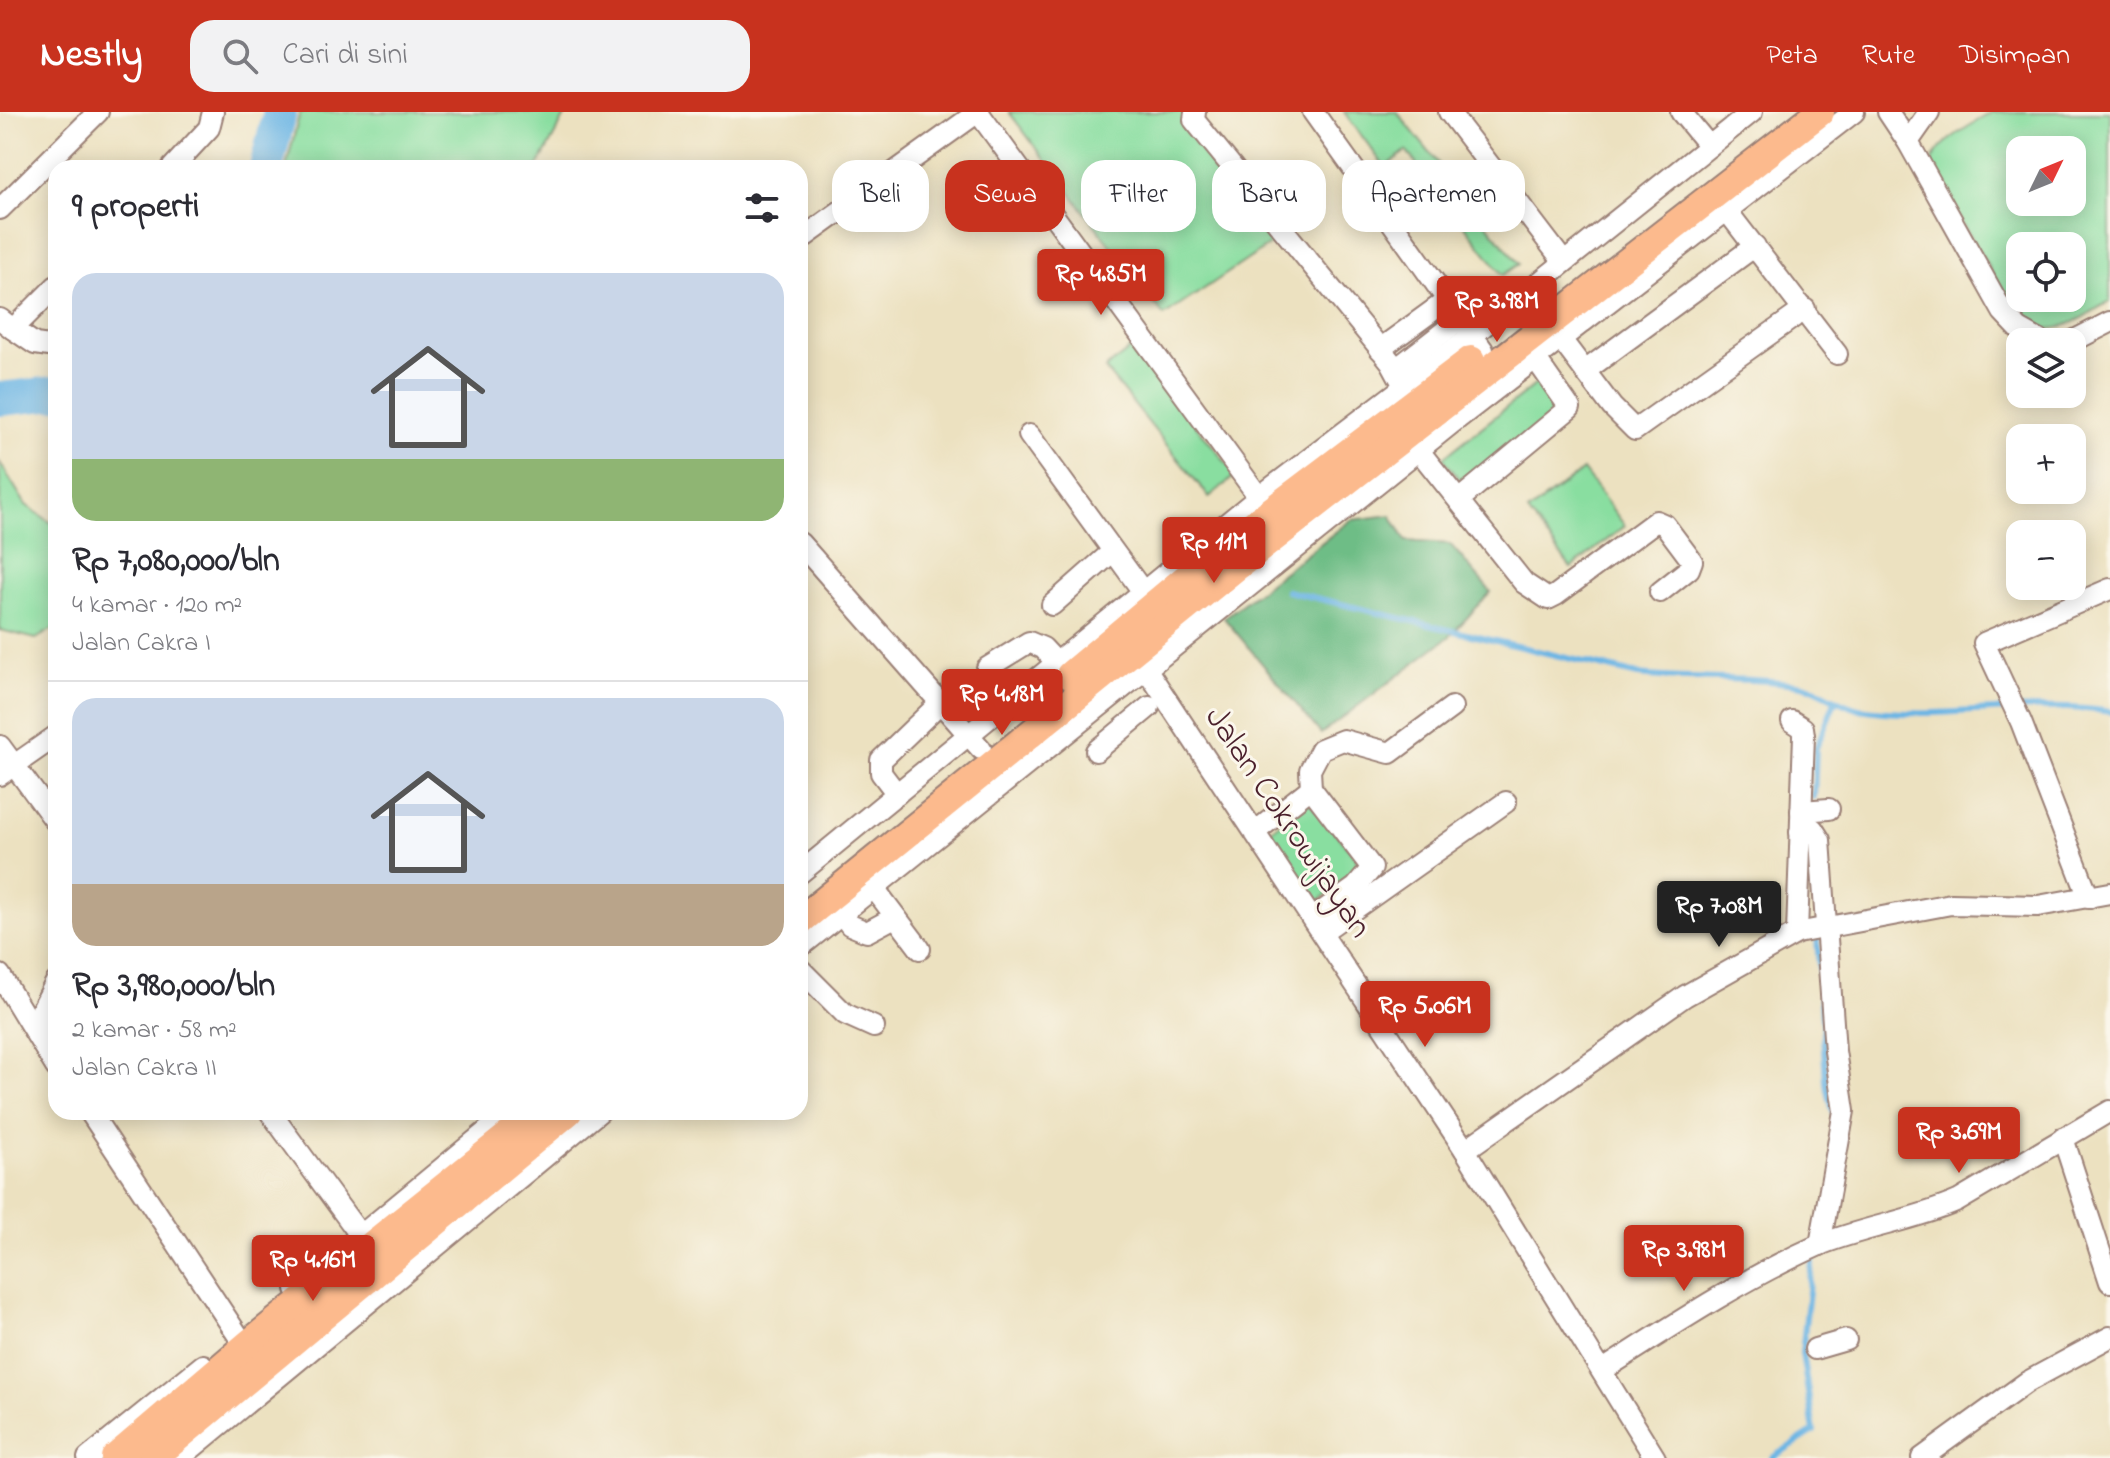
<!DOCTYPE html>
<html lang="id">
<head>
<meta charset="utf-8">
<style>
  :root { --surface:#fff; --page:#f2f2f3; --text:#2b2b33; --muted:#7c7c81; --line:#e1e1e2; --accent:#c8321e }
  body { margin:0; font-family:"Indie Flower",sans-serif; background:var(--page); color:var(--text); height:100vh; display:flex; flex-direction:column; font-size:30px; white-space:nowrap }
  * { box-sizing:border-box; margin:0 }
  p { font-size:26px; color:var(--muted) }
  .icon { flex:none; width:44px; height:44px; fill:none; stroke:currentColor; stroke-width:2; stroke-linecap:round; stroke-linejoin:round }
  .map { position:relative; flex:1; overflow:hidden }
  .panel { position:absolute; left:48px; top:48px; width:760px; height:960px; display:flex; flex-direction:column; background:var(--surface); border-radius:24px; box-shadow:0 4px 20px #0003 }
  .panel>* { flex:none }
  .guide { position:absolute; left:832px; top:48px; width:760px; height:72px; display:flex; gap:16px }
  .needle { width:52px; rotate:47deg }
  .controls { position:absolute; left:2006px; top:24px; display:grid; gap:16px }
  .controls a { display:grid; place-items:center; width:80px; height:80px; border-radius:16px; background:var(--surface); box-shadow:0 4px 20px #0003; font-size:40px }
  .price { position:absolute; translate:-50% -68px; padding:0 18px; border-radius:8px; background:var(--accent); color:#fff; font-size:26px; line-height:52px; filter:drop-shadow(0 2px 4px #0008) }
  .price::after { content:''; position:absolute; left:50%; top:48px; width:24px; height:18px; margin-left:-12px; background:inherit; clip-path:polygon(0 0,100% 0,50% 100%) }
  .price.current { background:#222; color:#fff }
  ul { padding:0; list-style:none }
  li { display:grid; align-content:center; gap:16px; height:424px; padding:0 24px }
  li+li { border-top:2px solid var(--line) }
  li span { display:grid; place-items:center; height:248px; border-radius:24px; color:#555 }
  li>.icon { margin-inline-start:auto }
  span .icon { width:144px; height:144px; fill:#fffc; stroke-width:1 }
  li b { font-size:34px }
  h2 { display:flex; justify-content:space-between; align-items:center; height:96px; padding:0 24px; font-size:34px }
  .pill { padding:0 28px; border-radius:24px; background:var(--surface); box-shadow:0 4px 20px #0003; font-size:28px; line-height:72px }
  .pill.current { background:var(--accent); color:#fff }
  header { display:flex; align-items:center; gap:48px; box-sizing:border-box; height:112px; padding:0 40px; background:var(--accent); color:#fff }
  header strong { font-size:38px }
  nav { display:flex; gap:44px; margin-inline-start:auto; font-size:28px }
  .search { width:560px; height:72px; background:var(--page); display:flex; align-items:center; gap:20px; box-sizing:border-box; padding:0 28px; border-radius:24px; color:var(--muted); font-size:30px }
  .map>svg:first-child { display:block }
  .green { fill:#89dea0; stroke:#6a7e66; stroke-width:2; fill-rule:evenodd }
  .forest { fill:#6ebd86; stroke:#5c6e58; stroke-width:2 }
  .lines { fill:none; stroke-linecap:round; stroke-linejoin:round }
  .stream { stroke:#6cb5e4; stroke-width:6 }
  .river { stroke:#6cb5e4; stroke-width:34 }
  .minor-casing { stroke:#9b8076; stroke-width:24 }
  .highway-casing { stroke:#9b8076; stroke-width:32 }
  .minor { stroke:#fff; stroke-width:20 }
  .highway { stroke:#fcba8d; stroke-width:28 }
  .labels { text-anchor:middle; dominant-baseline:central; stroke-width:6; stroke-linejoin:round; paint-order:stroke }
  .street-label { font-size:34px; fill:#4a1f2b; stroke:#fbf7ec }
</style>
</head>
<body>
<header>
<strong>Nestly</strong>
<div class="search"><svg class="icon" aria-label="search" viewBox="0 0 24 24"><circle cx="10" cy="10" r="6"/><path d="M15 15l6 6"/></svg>Cari di sini</div>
<nav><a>Peta</a><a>Rute</a><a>Disimpan</a></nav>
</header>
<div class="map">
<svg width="2110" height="1346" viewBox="0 0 2110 1346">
  <rect width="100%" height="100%" fill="#fbf7ec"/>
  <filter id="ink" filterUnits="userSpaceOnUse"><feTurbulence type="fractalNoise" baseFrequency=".0125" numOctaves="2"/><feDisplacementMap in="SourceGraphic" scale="16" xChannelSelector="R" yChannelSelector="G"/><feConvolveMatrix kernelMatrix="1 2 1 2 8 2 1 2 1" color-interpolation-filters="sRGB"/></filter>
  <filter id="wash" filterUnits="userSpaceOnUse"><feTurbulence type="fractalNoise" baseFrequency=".006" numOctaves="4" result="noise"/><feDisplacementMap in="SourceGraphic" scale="32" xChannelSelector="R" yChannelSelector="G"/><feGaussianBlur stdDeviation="1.8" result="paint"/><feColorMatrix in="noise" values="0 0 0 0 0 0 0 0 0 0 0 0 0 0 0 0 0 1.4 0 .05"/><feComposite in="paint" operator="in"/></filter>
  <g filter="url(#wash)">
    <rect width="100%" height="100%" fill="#ece1c0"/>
    <!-- green -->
    <g class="green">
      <path d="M300,0h267l-30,56h-251z"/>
      <path d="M1009,0h174l95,127 -114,77z"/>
      <path d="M1344,0h53l122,152 -16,11 -97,-124 -21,16z"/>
      <path d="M1992,0h118v189c-31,17 -58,43 -91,16l-90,-148c8,-29 39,-41 63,-57zM2020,38h52v52h-52zM2020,134h52v52h-52z"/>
      <path d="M1133,235l103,128 -27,22 -104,-128z"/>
      <path d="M1540,269l24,30 -98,77 -23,-30z"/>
      <path d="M0,351l26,42 30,21v101l-20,12 -36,-9z"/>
      <path d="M1583,358l42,56 -54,42 -43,-56z"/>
      <path d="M1308,689l49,57 2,11 -45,36 -48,-71z"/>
    </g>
    <!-- forest -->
    <path class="forest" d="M1391,403l15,26 44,3 41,48 -41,44 -129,98 -97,-116 127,-98z"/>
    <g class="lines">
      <!-- stream -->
      <g class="stream">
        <path d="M1287,479l351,84c55,6 110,1 165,10 19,4 36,20 56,24 83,13 168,-10 251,3"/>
        <path d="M1814,685l2,-49 20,-49"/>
        <path d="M1817,823l9,147 9,37"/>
        <path d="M1772,1346l42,-27 -12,-78 11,-98"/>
      </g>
      <!-- river -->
      <g class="river">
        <path d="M266,56l14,-56"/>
        <path d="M0,287l56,-6"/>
      </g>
    </g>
  </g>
  <g filter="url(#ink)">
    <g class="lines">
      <defs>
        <g id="minor">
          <path d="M978,0l281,385"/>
          <path d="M1195,0l-1,8 197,242 19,35"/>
          <path d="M1313,0l170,238"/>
          <path d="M1449,0l114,149"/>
          <path d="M1681,0l28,34"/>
          <path d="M1888,0l20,30 95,170 16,17 23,13"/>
          <path d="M1908,30l21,-30"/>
          <path d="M172,56l37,-40 4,-16"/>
          <path d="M0,97l98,-97"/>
          <path d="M1727,99l110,143"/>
          <path d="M800,128l178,-128"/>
          <path d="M0,207l13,10 43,-43"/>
          <path d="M13,217l22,15 21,3"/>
          <path d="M1560,226l52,69 23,23 170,-121"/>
          <path d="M2071,230l39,-20"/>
          <path d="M1380,237l66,-48"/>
          <path d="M1396,257l63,-49"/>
          <path d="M1585,259l170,-125"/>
          <path d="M1029,323l120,165"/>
          <path d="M1412,330l112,141 24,16 8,-4 100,-74 9,4 27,36 -3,8 -29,23"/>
          <path d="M1460,387l110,-91 -42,-60"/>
          <path d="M800,431l181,206"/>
          <path d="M1052,493l60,-53"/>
          <path d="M987,556l42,-26 14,6 14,15"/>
          <path d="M1147,558l318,480 190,308"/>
          <path d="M1792,609l11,7 1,7 -7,198"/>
          <path d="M0,634l56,76"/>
          <path d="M1096,639l53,-44"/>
          <path d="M0,663l56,-39"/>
          <path d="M897,682l-16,-21v-13l60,-58"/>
          <path d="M1801,699l28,-2"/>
          <path d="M1255,720l56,-44"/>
          <path d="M1800,720l13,-3 7,11 15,211 9,60 -24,134"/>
          <path d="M800,761l459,-376 242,-184 251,-201"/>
          <path d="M874,776l46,61"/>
          <path d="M2089,786l-68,-176 -37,-79 126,-54"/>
          <path d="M842,802l8,11 17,7 28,-15"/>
          <path d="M1313,806l43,-31 16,-19 -61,-80 -1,-18 11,-21 22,-9 47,13 62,-46"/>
          <path d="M1322,820l184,-130"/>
          <path d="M800,835l651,-523 403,-312"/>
          <path d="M800,857l45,45 29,13"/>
          <path d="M0,863l56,92"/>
          <path d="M44,930l-2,-33 14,-27"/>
          <path d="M90,1000l149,225"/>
          <path d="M270,1000l90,123"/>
          <path d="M2063,1026l47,144"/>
          <path d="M1465,1038l220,-154 112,-63 154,-29 87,2 72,-13"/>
          <path d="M296,1177l214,-177"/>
          <path d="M1815,1237l31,-9"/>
          <path d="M1603,1258c69,-44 138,-90 214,-124 45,-19 96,-25 141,-45l152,-90"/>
          <path d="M88,1346l115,-93"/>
          <path d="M180,1346l419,-346"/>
          <path d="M1922,1346l105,-76 83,-45"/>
        </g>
        <g id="highway">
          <path d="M1070,563l152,-127 249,-188"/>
          <path d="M800,809l435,-353 585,-456"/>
          <path d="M115,1346l135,-115 288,-231"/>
          <path d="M153,1346l415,-346"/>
        </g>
      </defs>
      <!-- minor casing -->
      <use href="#minor" class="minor-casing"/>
      <!-- highway casing -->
      <use href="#highway" class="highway-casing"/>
      <!-- minor -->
      <use href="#minor" class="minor"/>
      <!-- highway -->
      <use href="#highway" class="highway"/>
    </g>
  </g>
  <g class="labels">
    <!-- street labels -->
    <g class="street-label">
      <text transform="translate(1287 711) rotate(56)">Jalan Cokrowijayan</text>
    </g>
  </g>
</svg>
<div class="controls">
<a><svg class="needle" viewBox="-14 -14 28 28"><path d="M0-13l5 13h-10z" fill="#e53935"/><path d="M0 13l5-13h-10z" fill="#7c7c81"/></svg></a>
<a><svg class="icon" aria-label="locate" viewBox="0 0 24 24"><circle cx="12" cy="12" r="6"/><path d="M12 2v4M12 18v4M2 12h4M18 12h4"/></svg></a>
<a><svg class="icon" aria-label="layers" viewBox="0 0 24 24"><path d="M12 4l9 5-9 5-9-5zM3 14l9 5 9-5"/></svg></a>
<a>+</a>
<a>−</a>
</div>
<b class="price" style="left:1101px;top:205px">Rp 4.85M</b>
<b class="price" style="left:1497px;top:232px">Rp 3.98M</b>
<b class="price" style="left:1214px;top:473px">Rp 11M</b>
<b class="price" style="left:1002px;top:625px">Rp 4.18M</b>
<b class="price current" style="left:1719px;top:837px">Rp 7.08M</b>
<b class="price" style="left:1425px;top:937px">Rp 5.06M</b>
<b class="price" style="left:1959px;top:1063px">Rp 3.69M</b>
<b class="price" style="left:1684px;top:1181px">Rp 3.98M</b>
<b class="price" style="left:313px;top:1191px">Rp 4.16M</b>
<div class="guide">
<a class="pill">Beli</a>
<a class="pill current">Sewa</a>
<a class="pill">Filter</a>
<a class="pill">Baru</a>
<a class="pill">Apartemen</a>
</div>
<section class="panel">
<h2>9 properti<svg class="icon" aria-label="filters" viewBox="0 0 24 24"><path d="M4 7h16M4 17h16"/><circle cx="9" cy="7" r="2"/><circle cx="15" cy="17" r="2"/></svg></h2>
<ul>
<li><span style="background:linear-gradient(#c9d6e8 75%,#8fb573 0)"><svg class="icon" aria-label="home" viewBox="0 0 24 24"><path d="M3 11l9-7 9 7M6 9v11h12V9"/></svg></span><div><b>Rp 7,080,000/bln</b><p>4 kamar · 120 m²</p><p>Jalan Cakra I</p></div></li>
<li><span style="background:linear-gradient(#c9d6e8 75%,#b9a48a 0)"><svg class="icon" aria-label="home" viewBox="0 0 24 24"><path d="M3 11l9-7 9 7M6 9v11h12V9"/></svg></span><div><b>Rp 3,980,000/bln</b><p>2 kamar · 58 m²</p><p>Jalan Cakra II</p></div></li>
</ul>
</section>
</div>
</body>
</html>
